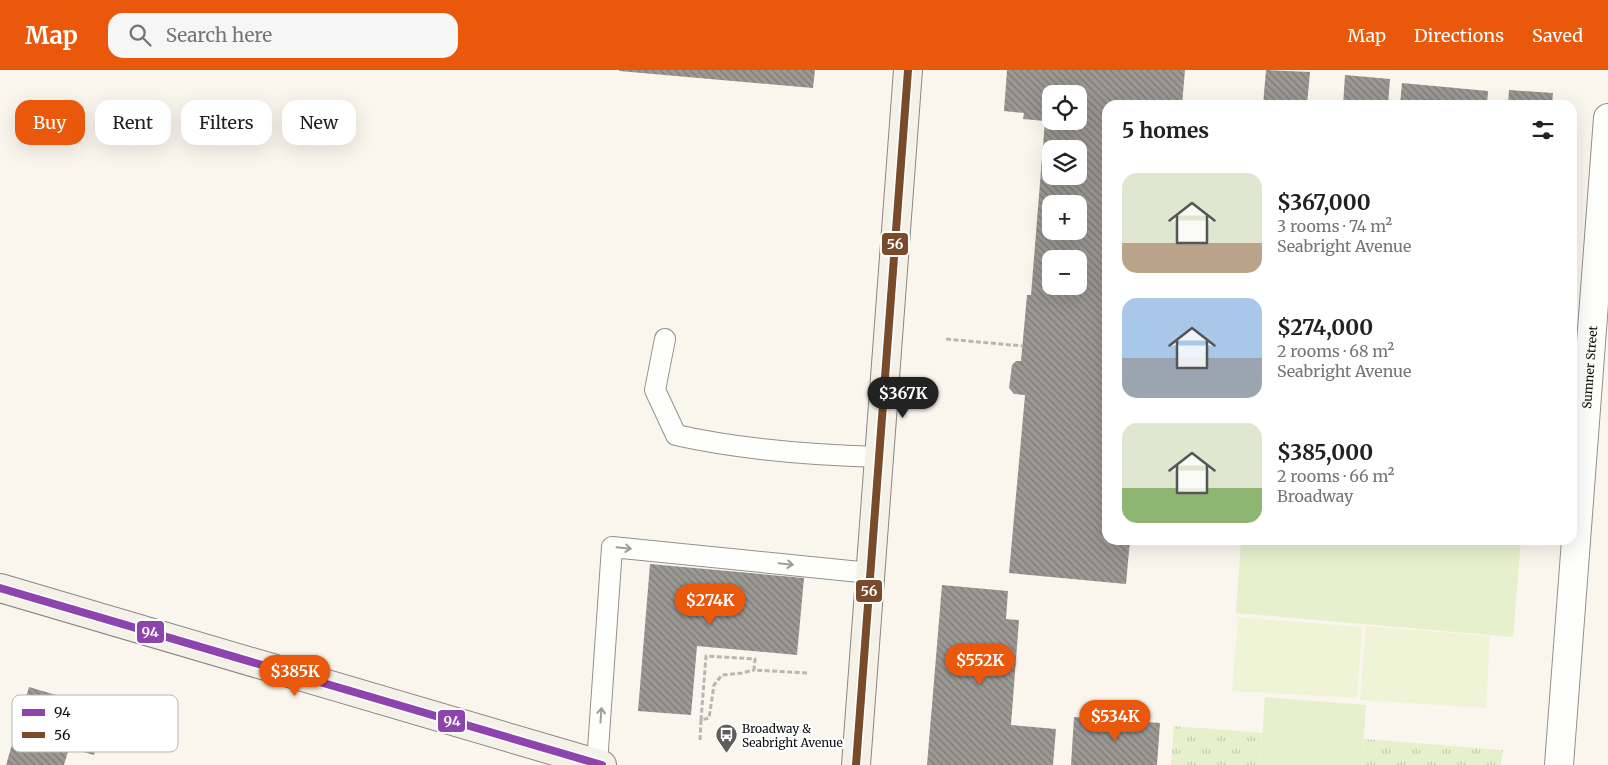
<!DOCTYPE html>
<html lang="en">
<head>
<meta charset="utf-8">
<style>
  :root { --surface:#fff; --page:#f6f6f6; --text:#202124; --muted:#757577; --accent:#ea580c }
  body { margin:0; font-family:Merriweather,serif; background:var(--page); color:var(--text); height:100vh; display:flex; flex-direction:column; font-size:19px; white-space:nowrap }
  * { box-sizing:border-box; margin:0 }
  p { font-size:16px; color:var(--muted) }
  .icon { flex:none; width:28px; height:28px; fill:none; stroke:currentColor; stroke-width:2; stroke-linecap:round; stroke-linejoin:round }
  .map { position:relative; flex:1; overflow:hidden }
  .details { position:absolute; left:1102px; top:30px; width:475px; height:445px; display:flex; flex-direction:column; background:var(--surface); border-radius:15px; box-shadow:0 5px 20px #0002 }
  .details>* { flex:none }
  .guide { position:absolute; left:15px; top:30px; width:475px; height:45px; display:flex; gap:10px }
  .fabs { position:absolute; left:1042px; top:15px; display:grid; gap:10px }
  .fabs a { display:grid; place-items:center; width:45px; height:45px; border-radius:10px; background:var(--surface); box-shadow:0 5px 20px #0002; font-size:25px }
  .price { position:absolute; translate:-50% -42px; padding:0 11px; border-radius:18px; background:var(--accent); color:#fff; font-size:16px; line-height:32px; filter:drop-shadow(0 1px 2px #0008) }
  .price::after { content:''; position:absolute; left:50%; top:30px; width:15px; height:11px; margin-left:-8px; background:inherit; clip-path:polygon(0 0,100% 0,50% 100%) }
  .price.on { background:#222; color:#fff }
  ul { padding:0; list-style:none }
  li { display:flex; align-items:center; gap:15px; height:125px; padding:0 20px }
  li span { display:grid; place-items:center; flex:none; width:140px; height:100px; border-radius:15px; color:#555 }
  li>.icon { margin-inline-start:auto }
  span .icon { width:60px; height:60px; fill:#fffc; stroke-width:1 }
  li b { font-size:21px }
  h2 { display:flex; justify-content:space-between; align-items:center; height:60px; padding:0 20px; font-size:21px }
  .tag { padding:0 18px; border-radius:15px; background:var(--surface); box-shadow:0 5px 20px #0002; font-size:18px; line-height:45px }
  .tag.on { background:var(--accent); color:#fff }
  header { display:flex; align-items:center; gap:30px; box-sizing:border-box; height:70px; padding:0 25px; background:var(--accent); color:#fff }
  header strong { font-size:24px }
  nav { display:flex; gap:28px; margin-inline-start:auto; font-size:18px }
  .search { width:350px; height:45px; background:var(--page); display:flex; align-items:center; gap:12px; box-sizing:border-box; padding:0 18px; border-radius:15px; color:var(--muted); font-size:19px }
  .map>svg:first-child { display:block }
  .grass { fill:#e7f0cc }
  .park { fill:url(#park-tufts) }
  .pitch { fill:#f0f4d6 }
  .building { fill:url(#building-back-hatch); fill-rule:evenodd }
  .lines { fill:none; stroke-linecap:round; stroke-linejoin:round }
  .service-casing { stroke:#93918d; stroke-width:22 }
  .minor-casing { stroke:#93918d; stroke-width:30 }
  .secondary-casing { stroke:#898784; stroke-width:30 }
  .path { stroke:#b7b6b5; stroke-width:3; stroke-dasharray:5 2.5; stroke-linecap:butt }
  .service { stroke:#fefefc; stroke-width:20 }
  .minor { stroke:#fefefc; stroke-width:28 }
  .secondary { stroke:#f4f1e8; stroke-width:28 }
  .bus-1-casing { stroke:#fff; stroke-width:11 }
  .bus-2-casing { stroke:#fff; stroke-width:11 }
  .bus-1 { stroke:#8e44ad; stroke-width:8 }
  .bus-2 { stroke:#7a4b2a; stroke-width:8 }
  .oneway { stroke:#9d9d9c }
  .labels { text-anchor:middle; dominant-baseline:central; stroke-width:5; stroke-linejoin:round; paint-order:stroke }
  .street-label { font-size:12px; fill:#0b0b0b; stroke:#fff }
  .poi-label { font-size:12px; fill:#0b0b0b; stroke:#fff; text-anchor:start }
  .key { fill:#fff; stroke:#b6b6b6; stroke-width:1 }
  .key-label { font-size:14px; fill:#0b0b0b }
  .line-badge { stroke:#fff; stroke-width:2 }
  .badge-label { font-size:14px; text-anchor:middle; font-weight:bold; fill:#fff }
</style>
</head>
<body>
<header>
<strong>Map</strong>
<div class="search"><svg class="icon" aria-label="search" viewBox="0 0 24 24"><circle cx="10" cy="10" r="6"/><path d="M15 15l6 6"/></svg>Search here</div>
<nav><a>Map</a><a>Directions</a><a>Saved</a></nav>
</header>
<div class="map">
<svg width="1608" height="695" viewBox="0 0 1608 695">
  <defs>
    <pattern id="park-tufts" width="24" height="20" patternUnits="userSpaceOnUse" patternTransform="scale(1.25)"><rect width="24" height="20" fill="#e7f0cc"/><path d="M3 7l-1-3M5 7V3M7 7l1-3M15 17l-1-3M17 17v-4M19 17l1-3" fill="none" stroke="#c5ccae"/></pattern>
    <pattern id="building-back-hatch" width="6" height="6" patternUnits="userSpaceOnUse" patternTransform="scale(1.25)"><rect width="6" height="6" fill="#9c9894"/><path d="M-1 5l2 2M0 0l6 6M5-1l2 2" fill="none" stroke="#7d7a77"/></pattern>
  </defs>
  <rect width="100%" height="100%" fill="#faf6ee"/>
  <!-- grass -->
  <g class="grass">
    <path d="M1241,470h280l-8,97 -277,-24z"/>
    <path d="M1265,627l101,8 -4,60h-102z"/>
  </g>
  <!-- park -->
  <g class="park">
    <path d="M1174,656l88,7 -2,32h-89z"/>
    <path d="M1364,669l139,11 -2,15h-139z"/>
  </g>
  <!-- pitch -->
  <g class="pitch">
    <path d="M1238,547l124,10 -5,71 -125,-7z"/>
    <path d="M1366,556l124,10 -4,72 -126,-8z"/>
  </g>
  <!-- building -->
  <g class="building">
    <path d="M619,0h196l-2,18 -194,-17z"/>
    <path d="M1007,0h178l-3,35h-74v435h22l-4,44 -117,-11 16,-178 -11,-1 -5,-6 3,-23 4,-4h5l6,-66h4l14,-174 -22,-2 1,-6 -20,-2zM1051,24h28v27h-28zM1051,79h28v27h-28zM1051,134h28v27h-28zM1051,189h28v27h-28z"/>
    <path d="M1266,0l44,2 -3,33h-44z"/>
    <path d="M1345,5l45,4 -2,26h-45z"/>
    <path d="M1402,13l86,8 -1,14h-87z"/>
    <path d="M1509,20l44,3 -1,12h-44z"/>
    <path d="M650,494l154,14 -7,77 -100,-9 -6,69 -53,-4z"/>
    <path d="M942,515l66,6 -2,28 13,1 -8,105 45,4 -3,36h-126z"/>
    <path d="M29,617l78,23 -13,45 -25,-7 -5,17h-58z"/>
    <path d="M1074,647l86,6 -3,42h-86z"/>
  </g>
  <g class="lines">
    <defs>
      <g id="service">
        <path d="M665,269l-10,51 21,45c66,15 136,20 203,22"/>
        <path d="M597,694l15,-217 258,26"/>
      </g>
      <g id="minor">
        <path id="s1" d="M1559,695l49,-647"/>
      </g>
      <g id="secondary">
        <path d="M0,518l602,177"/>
        <path d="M856,695l52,-695"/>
      </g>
    </defs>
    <!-- service casing -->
    <use href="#service" class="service-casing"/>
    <!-- minor casing -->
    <use href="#minor" class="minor-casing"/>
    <!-- secondary casing -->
    <use href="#secondary" class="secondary-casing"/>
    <!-- path -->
    <g class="path">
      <path d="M946,269l77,7"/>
      <path d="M701,650l5,-64 49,3 -1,11 53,3"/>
      <path d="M700,670l1,-20 8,-2 5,-33 8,-10 20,-2 12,-3"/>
    </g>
    <!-- service -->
    <use href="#service" class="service"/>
    <!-- minor -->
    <use href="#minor" class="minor"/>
    <!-- secondary -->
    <use href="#secondary" class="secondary"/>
    <defs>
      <path id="bus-1" d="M0,518l602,177"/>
      <path id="bus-2" d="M856,695l52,-695"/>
    </defs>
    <!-- bus-1 casing -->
    <use href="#bus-1" class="bus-1-casing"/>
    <!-- bus-2 casing -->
    <use href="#bus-2" class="bus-2-casing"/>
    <!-- bus-1 -->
    <use href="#bus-1" class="bus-1"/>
    <!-- bus-2 -->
    <use href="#bus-2" class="bus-2"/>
  </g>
  <!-- one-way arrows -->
  <defs><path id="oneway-shaft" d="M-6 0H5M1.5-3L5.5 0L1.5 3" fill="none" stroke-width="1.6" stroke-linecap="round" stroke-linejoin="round" transform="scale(1.25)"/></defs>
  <g class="oneway">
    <use href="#oneway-shaft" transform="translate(624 478) rotate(6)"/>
    <use href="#oneway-shaft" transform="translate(786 494) rotate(6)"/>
    <use href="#oneway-shaft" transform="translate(601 645) rotate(-86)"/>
  </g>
  <!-- icons -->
  <defs>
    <symbol id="bus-pin" viewBox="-11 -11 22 30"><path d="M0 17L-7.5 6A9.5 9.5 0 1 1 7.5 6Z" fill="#5f5d5a" stroke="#fff"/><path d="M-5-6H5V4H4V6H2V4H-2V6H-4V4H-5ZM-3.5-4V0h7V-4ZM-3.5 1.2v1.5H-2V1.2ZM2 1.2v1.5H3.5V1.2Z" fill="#fff"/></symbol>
  </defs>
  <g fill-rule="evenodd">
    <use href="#bus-pin" x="714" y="652" width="25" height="34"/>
  </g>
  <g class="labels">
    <!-- street labels -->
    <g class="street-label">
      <text stroke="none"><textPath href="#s1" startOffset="399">Sumner Street</textPath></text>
    </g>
    <!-- poi labels -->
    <g class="poi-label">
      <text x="742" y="658">Broadway &amp;<tspan x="742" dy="14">Seabright Avenue</tspan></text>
    </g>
  </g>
  <!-- legend -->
  <rect x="12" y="625" width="166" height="57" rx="8" class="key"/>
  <rect x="22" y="639" width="23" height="7" fill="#8e44ad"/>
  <rect x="22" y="662" width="23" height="6" fill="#7a4b2a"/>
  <g class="key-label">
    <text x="54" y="647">94</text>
    <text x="54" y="670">56</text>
  </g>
  <g class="line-badge">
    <rect x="881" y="162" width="28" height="24" rx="5" fill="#7a4b2a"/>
    <rect x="855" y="509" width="28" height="24" rx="5" fill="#7a4b2a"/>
    <rect x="136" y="550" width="29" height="24" rx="5" fill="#8e44ad"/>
    <rect x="437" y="639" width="29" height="24" rx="5" fill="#8e44ad"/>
  </g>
  <g class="badge-label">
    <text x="895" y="179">56</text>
    <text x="869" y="526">56</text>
    <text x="150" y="567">94</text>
    <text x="452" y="656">94</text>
  </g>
</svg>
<div class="fabs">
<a><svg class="icon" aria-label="locate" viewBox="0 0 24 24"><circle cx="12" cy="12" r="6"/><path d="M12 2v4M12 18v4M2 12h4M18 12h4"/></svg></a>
<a><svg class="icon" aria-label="layers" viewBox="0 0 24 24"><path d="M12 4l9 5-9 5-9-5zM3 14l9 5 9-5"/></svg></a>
<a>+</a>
<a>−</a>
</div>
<b class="price on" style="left:903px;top:349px">$367K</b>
<b class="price" style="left:710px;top:556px">$274K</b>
<b class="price" style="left:980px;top:616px">$552K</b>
<b class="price" style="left:295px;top:627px">$385K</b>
<b class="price" style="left:1115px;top:672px">$534K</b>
<div class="guide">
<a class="tag on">Buy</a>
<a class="tag">Rent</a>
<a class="tag">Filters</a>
<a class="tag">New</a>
</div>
<section class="details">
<h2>5 homes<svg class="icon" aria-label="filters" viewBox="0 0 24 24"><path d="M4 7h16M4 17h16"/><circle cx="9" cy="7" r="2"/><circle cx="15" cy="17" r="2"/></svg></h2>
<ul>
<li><span style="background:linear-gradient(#dfe7d0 70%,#b9a48a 0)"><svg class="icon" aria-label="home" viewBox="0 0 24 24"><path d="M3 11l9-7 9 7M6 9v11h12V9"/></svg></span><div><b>$367,000</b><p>3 rooms · 74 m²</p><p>Seabright Avenue</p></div></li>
<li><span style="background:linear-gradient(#a9c7e8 60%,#9aa5b1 0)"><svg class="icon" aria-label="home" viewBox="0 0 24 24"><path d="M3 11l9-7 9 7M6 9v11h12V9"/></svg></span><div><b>$274,000</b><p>2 rooms · 68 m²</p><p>Seabright Avenue</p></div></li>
<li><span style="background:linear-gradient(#dfe7d0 65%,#8fb573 0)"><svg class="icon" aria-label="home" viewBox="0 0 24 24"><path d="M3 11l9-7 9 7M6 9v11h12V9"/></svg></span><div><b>$385,000</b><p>2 rooms · 66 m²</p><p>Broadway</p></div></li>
</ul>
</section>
</div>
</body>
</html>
